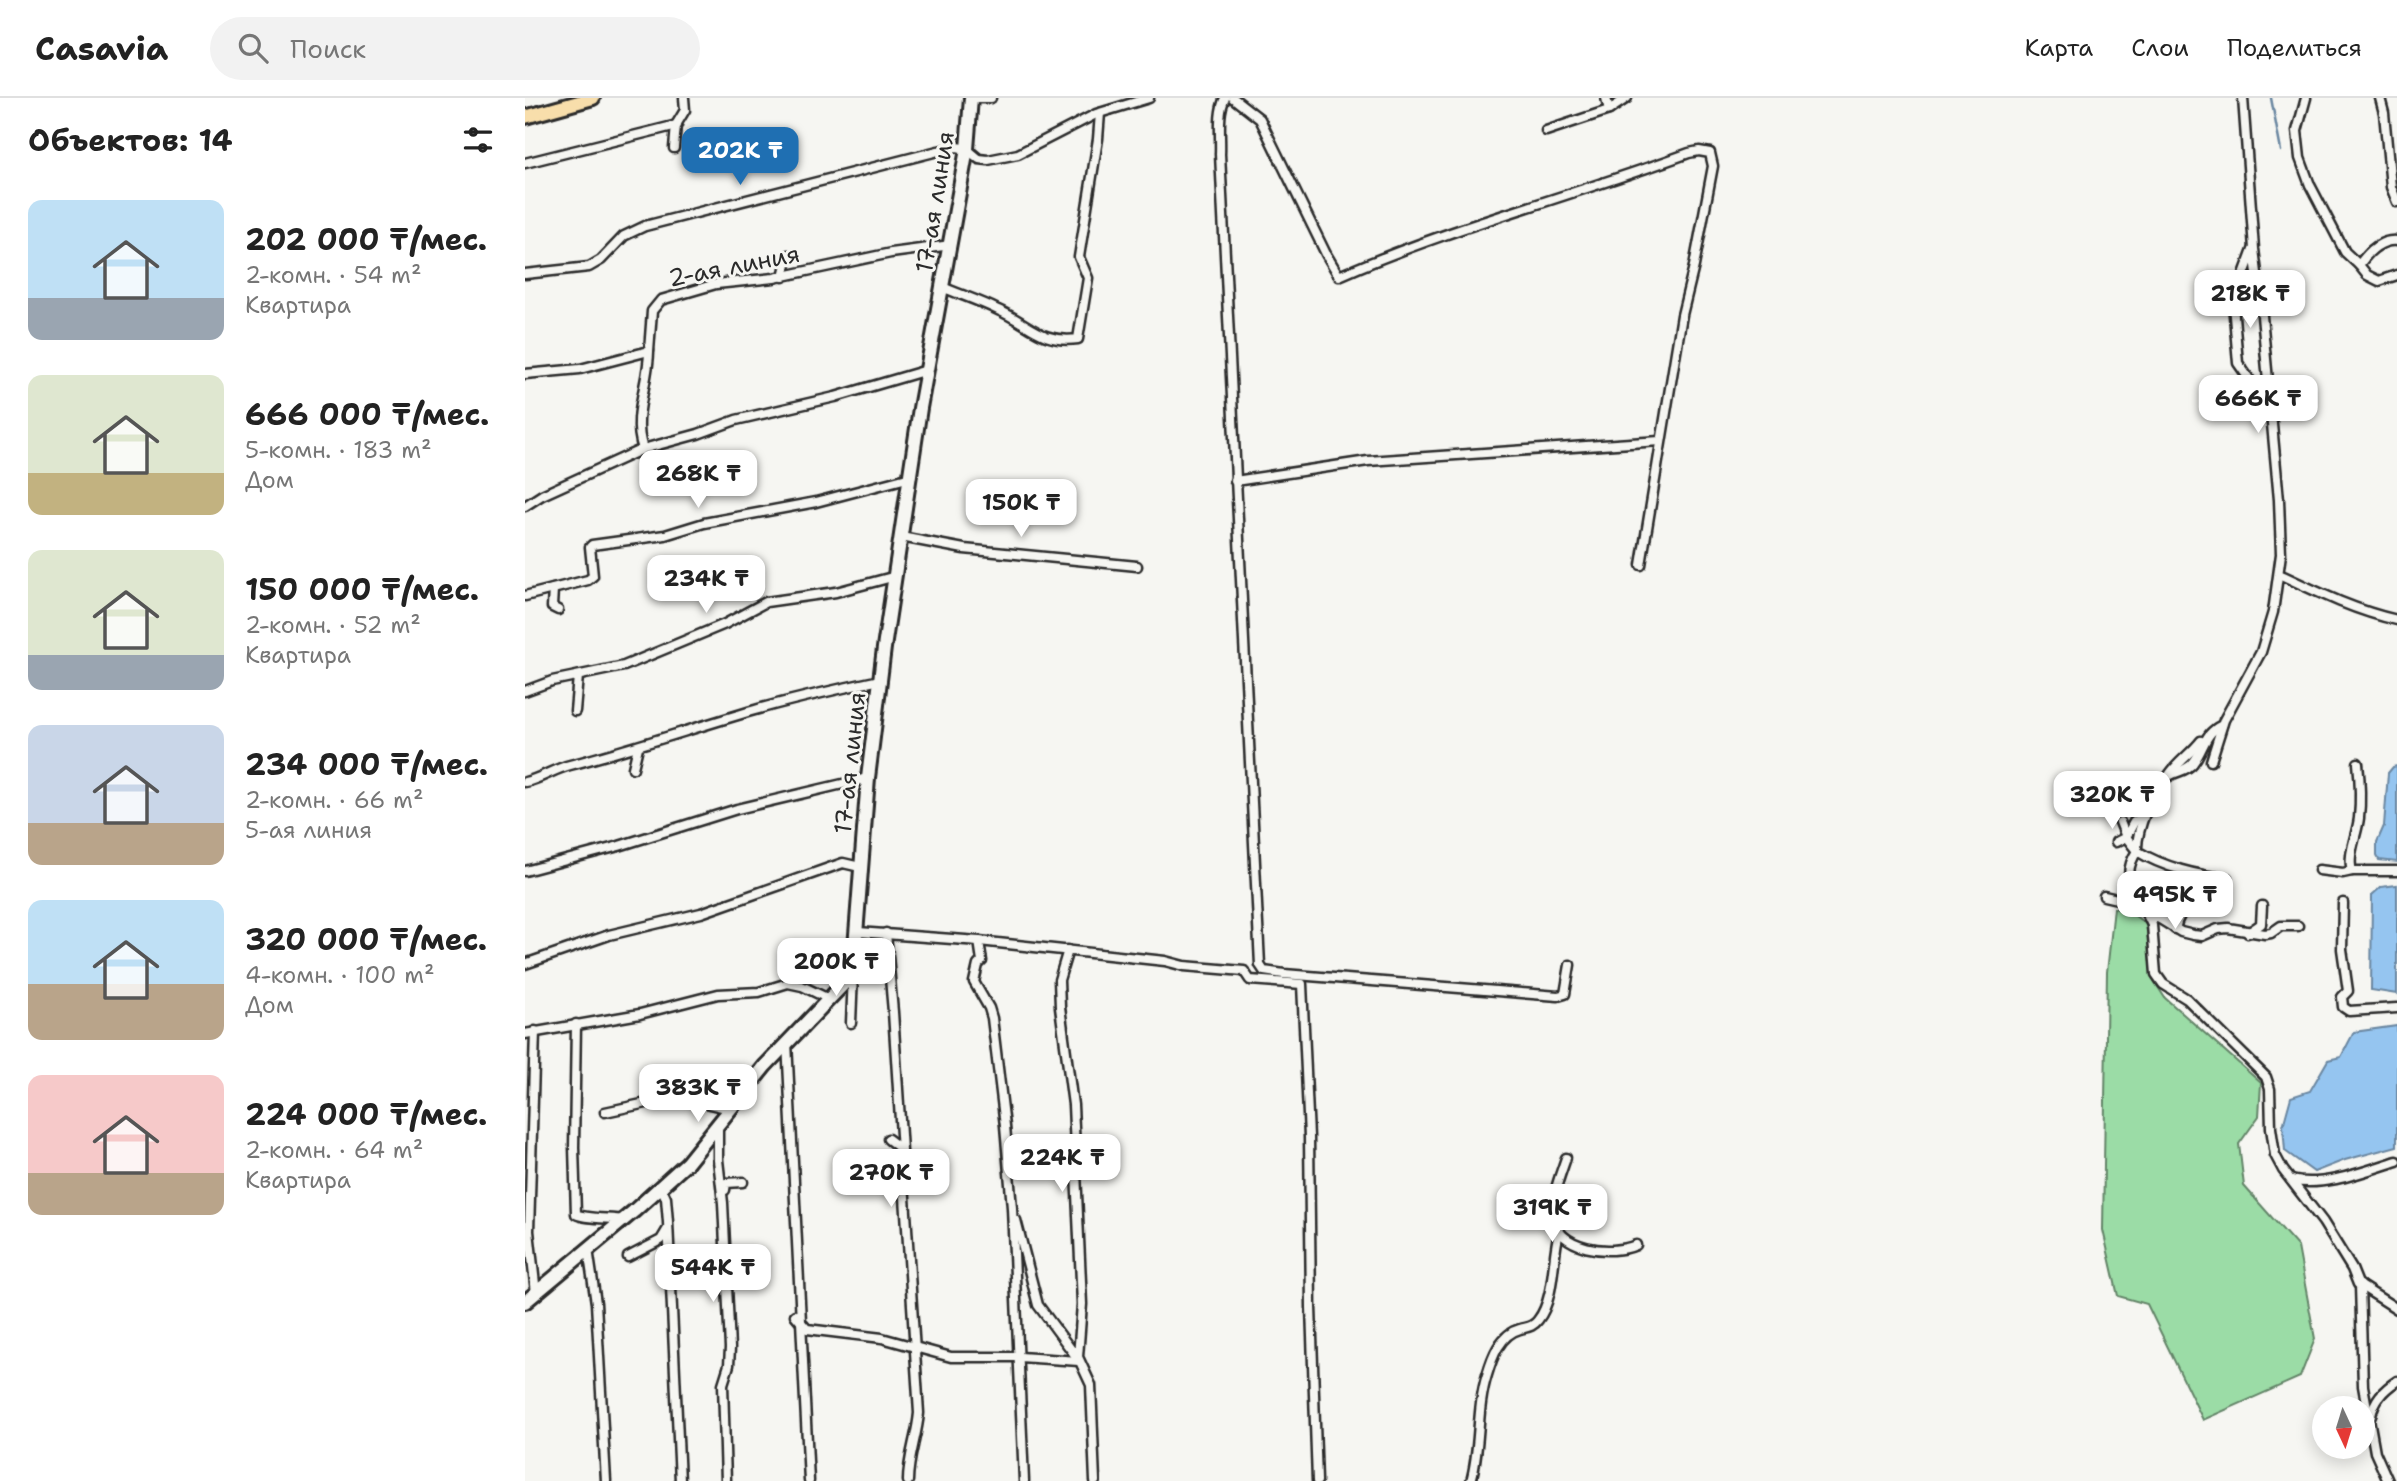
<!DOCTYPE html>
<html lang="ru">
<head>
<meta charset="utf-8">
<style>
  :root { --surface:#fff; --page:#f2f2f2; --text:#222; --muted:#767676; --line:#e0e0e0; --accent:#1f6fb2 }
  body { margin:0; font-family:"Shantell Sans",sans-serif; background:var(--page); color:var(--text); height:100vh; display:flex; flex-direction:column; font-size:26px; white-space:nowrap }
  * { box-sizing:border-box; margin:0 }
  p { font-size:23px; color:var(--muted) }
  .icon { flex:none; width:38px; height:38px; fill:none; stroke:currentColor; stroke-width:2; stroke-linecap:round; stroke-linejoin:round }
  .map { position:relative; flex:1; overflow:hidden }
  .side { display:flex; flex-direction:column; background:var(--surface); width:525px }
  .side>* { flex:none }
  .needle { width:46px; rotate:176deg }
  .fabs { position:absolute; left:1787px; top:1298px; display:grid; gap:14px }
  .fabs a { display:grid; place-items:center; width:63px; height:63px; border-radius:50%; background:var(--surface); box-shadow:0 4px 18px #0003; font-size:35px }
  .price { position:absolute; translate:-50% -60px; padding:0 16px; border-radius:14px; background:#fff; color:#222; font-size:23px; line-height:46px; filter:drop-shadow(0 2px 4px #0008) }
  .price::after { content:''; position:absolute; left:50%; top:42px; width:21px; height:16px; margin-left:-10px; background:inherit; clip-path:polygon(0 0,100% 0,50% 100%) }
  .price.current { background:var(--accent); color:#fff }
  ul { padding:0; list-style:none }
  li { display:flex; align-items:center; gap:21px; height:175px; padding:0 28px }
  li span { display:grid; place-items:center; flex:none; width:196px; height:140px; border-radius:14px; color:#555 }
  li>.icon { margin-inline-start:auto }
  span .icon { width:84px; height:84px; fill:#fffc; stroke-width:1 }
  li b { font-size:30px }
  h2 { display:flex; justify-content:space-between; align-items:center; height:84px; padding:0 28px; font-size:30px }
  header { display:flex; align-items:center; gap:42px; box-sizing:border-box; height:98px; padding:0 35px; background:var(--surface); border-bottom:2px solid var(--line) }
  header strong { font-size:33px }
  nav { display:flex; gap:38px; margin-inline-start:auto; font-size:24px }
  .search { width:490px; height:63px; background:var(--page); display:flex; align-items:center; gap:18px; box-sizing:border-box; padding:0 24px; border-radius:38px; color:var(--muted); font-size:26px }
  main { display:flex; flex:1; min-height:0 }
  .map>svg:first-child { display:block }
  .green { fill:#9bdca6; stroke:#638468; stroke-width:2 }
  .water { fill:#95c5f0; stroke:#6b87a1; stroke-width:2 }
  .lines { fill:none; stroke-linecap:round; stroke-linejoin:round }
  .stream { stroke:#6b87a1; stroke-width:2.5 }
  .street-casing { stroke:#2b2b2b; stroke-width:13 }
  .secondary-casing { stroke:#2b2b2b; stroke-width:18 }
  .primary-casing { stroke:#2b2b2b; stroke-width:18 }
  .street { stroke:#f6f6f2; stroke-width:8 }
  .secondary { stroke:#f6f6f2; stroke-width:12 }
  .primary { stroke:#f8deab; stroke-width:12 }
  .labels { text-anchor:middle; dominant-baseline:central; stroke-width:6; stroke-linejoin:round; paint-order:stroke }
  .street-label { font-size:24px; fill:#2b2b2b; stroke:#f6f6f2 }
</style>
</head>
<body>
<header>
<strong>Casavia</strong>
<div class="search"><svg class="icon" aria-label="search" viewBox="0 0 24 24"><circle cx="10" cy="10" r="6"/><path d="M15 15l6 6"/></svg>Поиск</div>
<nav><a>Карта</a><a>Слои</a><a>Поделиться</a></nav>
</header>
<main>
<section class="side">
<h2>Объектов: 14<svg class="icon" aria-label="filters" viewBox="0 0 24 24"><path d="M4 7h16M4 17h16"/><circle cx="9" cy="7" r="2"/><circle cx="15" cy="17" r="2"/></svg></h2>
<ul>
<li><span style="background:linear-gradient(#bfe0f5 70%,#9aa5b1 0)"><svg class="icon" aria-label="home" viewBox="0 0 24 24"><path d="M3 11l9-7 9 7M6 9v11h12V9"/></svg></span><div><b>202 000 ₸/мес.</b><p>2-комн. · 54 m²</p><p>Квартира</p></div></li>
<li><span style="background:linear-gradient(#dfe7d0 70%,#c2b280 0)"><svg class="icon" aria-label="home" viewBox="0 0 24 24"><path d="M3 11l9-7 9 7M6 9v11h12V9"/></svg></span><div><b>666 000 ₸/мес.</b><p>5-комн. · 183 m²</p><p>Дом</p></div></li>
<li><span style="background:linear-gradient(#dfe7d0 75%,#9aa5b1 0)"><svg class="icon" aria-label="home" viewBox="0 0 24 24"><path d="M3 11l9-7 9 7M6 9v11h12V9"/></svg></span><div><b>150 000 ₸/мес.</b><p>2-комн. · 52 m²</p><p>Квартира</p></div></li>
<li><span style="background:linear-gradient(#c9d6e8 70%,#b9a48a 0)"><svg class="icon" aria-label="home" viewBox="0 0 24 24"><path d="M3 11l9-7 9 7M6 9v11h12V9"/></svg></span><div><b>234 000 ₸/мес.</b><p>2-комн. · 66 m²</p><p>5-ая линия</p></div></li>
<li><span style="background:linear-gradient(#bfe0f5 60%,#b9a48a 0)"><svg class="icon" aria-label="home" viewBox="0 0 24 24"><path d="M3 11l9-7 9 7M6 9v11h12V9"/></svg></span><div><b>320 000 ₸/мес.</b><p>4-комн. · 100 m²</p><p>Дом</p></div></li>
<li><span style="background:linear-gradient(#f6c9c9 70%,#b9a48a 0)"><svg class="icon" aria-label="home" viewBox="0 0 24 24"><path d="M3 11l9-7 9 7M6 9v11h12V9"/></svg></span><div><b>224 000 ₸/мес.</b><p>2-комн. · 64 m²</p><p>Квартира</p></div></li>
</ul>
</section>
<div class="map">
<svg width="1872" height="1383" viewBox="0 0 1872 1383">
  <rect width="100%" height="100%" fill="#f6f6f2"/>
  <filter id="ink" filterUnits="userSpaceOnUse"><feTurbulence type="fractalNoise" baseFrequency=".0143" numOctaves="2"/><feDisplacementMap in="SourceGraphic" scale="14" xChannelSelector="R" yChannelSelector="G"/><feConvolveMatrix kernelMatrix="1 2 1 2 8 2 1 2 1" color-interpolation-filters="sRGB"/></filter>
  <g filter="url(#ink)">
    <!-- green -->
    <path class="green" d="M1589,810l17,5 15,11 8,57 11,17 96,85 -2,33 -20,28 5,42 54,61 17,92 -15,38 -97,43 -56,-116 -29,-8 -15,-66 4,-258z"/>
    <!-- water -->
    <g class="water">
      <path d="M1872,668v96l-18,-2 -2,-4v-14l7,-16 4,-53 5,-6z"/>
      <path d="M1872,787v109l-26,-4 1,-95 9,-8z"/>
      <path d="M1872,928v120l-52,14 -31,12 -29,-21 -2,-25 8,-29 19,-6 18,-31 13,-3 13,-25z"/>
    </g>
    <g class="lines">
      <!-- stream -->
      <path class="stream" d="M1746,0l10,53"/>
      <defs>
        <g id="street">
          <path d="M447,0h19"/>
          <path d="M700,0c-8,16 -4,39 -5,56l40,811 4,6 20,3 274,22 7,-2 5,-29"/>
          <path d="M708,0l27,21 66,135 13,22c114,-50 234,-80 350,-123l10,-2 11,2 3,13 -19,100 -12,49 -41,250"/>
          <path d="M1081,0l3,12 18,-12"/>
          <path d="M1781,0l-9,33 3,27 10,27 35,67 14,13"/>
          <path d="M1855,0l4,15 7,74 6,15"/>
          <path d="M1021,33l63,-21"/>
          <path d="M149,50l2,-23 9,-15 -1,-12"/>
          <path d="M0,65l152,-38"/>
          <path d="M1872,143c-17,-2 -29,11 -38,24l8,10 12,6 18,-6"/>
          <path d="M1728,152l-20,54 5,59 30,43"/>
          <path d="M0,176l64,-7 12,-7 23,-24 21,-10 293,-75 19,-4 10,2 12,10 9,1 30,-6 78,-40 53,-16"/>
          <path d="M258,179l5,-22"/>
          <path d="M417,189c19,8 38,14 56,23 31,13 43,34 80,29l10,-61 -9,-21 19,-118 2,-26"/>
          <path d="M0,276l55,-5 69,-18 3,-40 9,-11 55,-16 58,-6 117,-25 60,-8"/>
          <path d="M118,351c-12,-33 6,-65 6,-98"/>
          <path d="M710,383l133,-20 292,-20"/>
          <path d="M0,408l17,-11 101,-46 55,-15 38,-14 99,-23 92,-27"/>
          <path d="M376,439l63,12 173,17"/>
          <path d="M1754,476c38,18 77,37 118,46"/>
          <path d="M28,491l-1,18 6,3"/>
          <path d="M0,498l63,-16 5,-4 -3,-29 2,-2 73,-10 39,-12 112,-21 95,-25"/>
          <path d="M0,593l27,-10 72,-15 101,-42 41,-22 70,-10 60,-16"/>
          <path d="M50,613l3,-35"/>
          <path d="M1697,627c-19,9 -17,23 -29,38 -6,8 -16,8 -24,13 -17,11 -33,56 -32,75 26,16 61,25 90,27"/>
          <path d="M1686,663l13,-41 37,-68 12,-40 8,-58 -2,-54 -18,-195 -7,-56 -11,-151"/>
          <path d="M1833,665c2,18 3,36 1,55 -2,17 -12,37 -7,53h45"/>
          <path d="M108,670l5,-21"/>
          <path d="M1643,679c5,-11 24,-24 33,-36"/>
          <path d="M0,684c15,-3 29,-13 45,-17 62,-16 123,-37 185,-55 41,-12 83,-21 125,-30"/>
          <path d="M1618,718l-9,6 -8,15 11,14c-9,14 -12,28 1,41h15l28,-7"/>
          <path d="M1591,744l10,-5 -6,-15"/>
          <path d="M1794,772l24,3 9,-2"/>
          <path d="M0,773l94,-25 118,-37 131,-31"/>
          <path d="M1613,794c2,28 21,32 43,20l1,-7 -4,-12 -10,-6"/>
          <path d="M1579,798l35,8"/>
          <path d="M1818,805l-1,46 6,42 -6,6 1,10 6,4 48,-3"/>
          <path d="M1622,817l5,10 4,49 7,10 24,15 79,78 4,12 1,39 4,27 8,15 40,52 29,47 6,15 39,25"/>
          <path d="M1635,821l21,13 12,3 9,1 16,-7 10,-1 37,6 6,-1 10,-7h17"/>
          <path d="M1650,831c5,-22 13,-17 21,-35"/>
          <path d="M333,834l121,9 186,20 19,5 60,5 6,9 52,4 7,153 2,170 6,174"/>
          <path d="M361,835l7,79 26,401c-2,24 -11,44 -11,68"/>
          <path d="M1723,835l13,-9 1,-18"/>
          <path d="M454,843l3,20 -4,4 -4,17 15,26 3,10 13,108 7,82 12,273"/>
          <path d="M543,852l-9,30 1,27 13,98 9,199 -4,53 13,28 4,96"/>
          <path d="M0,866l84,-29 92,-22 142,-50 17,4"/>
          <path d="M326,925l2,-49"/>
          <path d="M51,926l-2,123 2,67c8,5 35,4 47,6"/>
          <path d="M10,933l-6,200 7,62"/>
          <path d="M0,936l115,-20 78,-20 41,-2 29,-9 14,3 27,13"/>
          <path d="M262,944l22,439"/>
          <path d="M80,1014l83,-18 21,10 22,5"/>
          <path d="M193,1027v35l5,43 7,145 -1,17 -6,19 3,97"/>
          <path d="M363,1041l13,10"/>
          <path d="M1041,1060c-6,18 -15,39 -13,58 4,34 58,40 83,29"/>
          <path d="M1766,1082c32,8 74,-9 106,-19"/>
          <path d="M136,1089l5,11 2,24 12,259"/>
          <path d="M200,1092l1,-7 17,-1"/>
          <path d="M491,1122l22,85 40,54"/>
          <path d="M63,1151l8,54 10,178"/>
          <path d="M103,1159l33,-17 6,-10"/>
          <path d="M1835,1187l3,101 12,66 13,29"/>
          <path d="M270,1217l12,14 75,9 69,19h69l59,4"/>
          <path d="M1846,1318c3,-16 12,-26 26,-35"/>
          <path d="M946,1383c10,-34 5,-72 16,-106 5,-17 13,-41 33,-46 7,-2 13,-2 18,-9 17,-21 14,-63 21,-88"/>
        </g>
        <path id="secondary" d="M0,1204l109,-91 53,-48 78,-97 88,-92 15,-196 16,-130 36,-240 47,-259 4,-51"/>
        <path id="primary" d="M0,19l68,-19"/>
      </defs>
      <!-- street casing -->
      <use href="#street" class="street-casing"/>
      <!-- secondary casing -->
      <use href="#secondary" class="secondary-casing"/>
      <!-- primary casing -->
      <use href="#primary" class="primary-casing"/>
      <!-- street -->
      <use href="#street" class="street"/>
      <!-- secondary -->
      <use href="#secondary" class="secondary"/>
      <!-- primary -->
      <use href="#primary" class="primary"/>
    </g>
  </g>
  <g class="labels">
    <!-- street labels -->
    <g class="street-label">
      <text transform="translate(410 104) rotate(-81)">17-ая линия</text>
      <text transform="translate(209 168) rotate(-11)">2-ая линия</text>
      <text transform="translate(325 665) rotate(-84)">17-ая линия</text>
    </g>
  </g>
</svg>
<div class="fabs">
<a><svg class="needle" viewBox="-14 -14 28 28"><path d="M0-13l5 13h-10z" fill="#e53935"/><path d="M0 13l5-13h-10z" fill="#767676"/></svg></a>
</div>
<b class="price current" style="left:215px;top:89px">202K ₸</b>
<b class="price" style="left:1725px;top:232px">218K ₸</b>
<b class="price" style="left:1733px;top:337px">666K ₸</b>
<b class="price" style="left:173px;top:412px">268K ₸</b>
<b class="price" style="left:496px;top:441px">150K ₸</b>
<b class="price" style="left:181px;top:517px">234K ₸</b>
<b class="price" style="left:1587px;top:733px">320K ₸</b>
<b class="price" style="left:1650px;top:833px">495K ₸</b>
<b class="price" style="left:311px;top:900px">200K ₸</b>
<b class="price" style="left:173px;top:1026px">383K ₸</b>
<b class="price" style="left:537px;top:1096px">224K ₸</b>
<b class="price" style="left:366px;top:1111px">270K ₸</b>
<b class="price" style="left:1027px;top:1146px">319K ₸</b>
<b class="price" style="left:188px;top:1206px">544K ₸</b>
</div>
</main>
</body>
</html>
